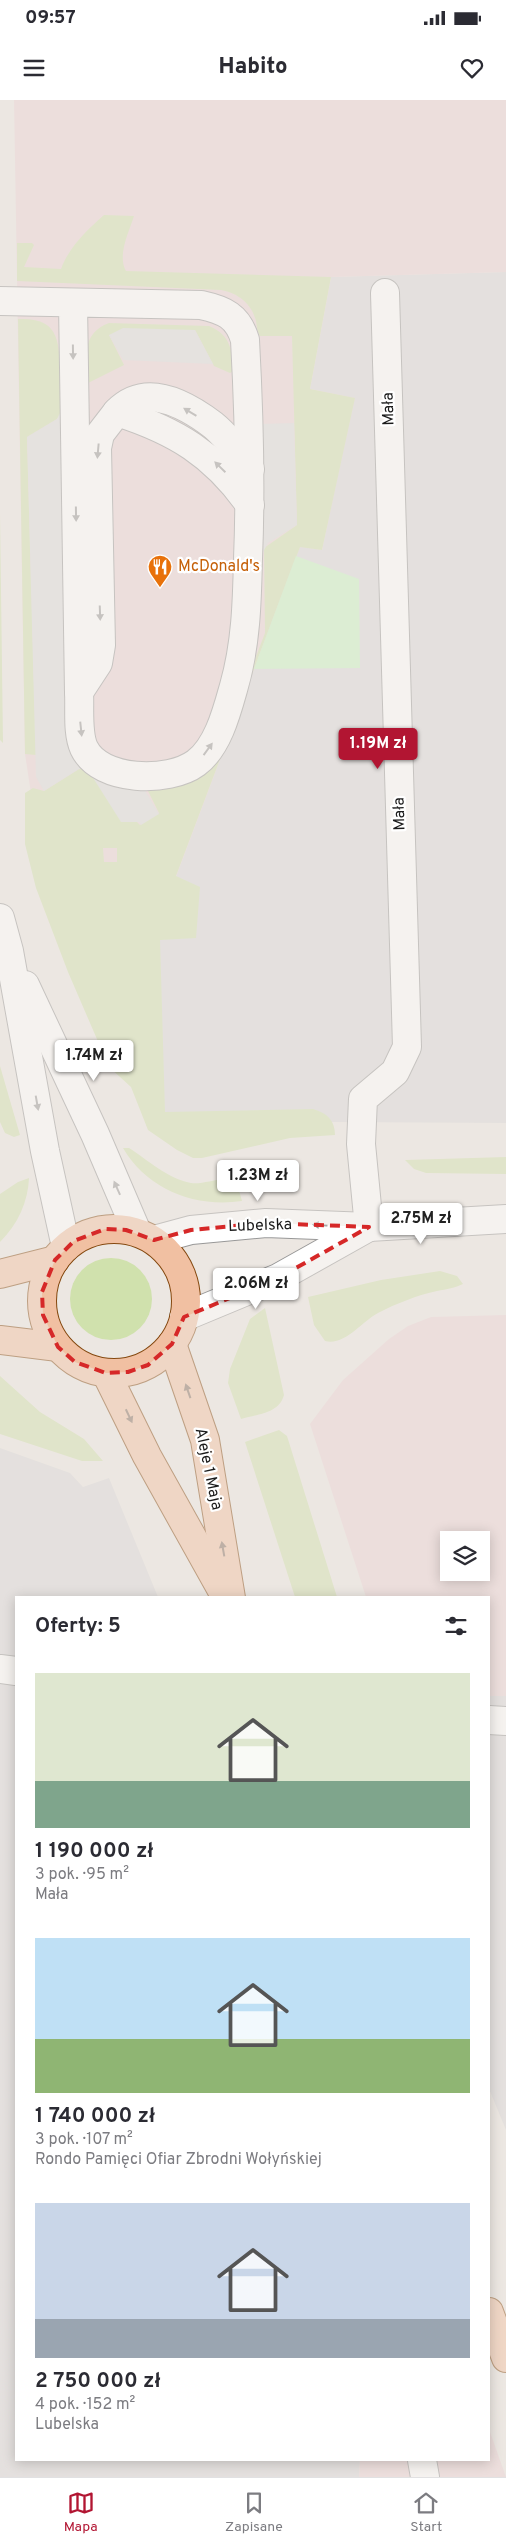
<!DOCTYPE html>
<html lang="pl">
<head>
<meta charset="utf-8">
<style>
  :root { --surface:#fff; --page:#f7f7f7; --text:#2b2b33; --muted:#7c7c81; --line:#e1e1e2; --accent:#b21532 }
  body { margin:0; font-family:Overpass,sans-serif; background:var(--page); color:var(--text); height:100vh; display:flex; flex-direction:column; font-size:19px; white-space:nowrap }
  * { box-sizing:border-box; margin:0 }
  p { font-size:16px; color:var(--muted) }
  .icon { flex:none; width:28px; height:28px; fill:none; stroke:currentColor; stroke-width:2; stroke-linecap:round; stroke-linejoin:round }
  .map { position:relative; flex:1; overflow:hidden }
  .panel { position:absolute; left:15px; top:1496px; width:475px; height:865px; display:flex; flex-direction:column; background:var(--surface); border-radius:0px; box-shadow:0 2px 12px #0003 }
  .panel>* { flex:none }
  .controls { position:absolute; left:440px; top:1431px; display:grid; gap:10px }
  .controls a { display:grid; place-items:center; width:50px; height:50px; border-radius:0px; background:var(--surface); box-shadow:0 2px 12px #0003; font-size:25px }
  .price { position:absolute; translate:-50% -42px; padding:0 11px; border-radius:5px; background:#fff; color:#222; font-size:16px; line-height:32px; filter:drop-shadow(0 1px 2px #0008) }
  .price::after { content:''; position:absolute; left:50%; top:30px; width:15px; height:11px; margin-left:-8px; background:inherit; clip-path:polygon(0 0,100% 0,50% 100%) }
  .price.active { background:var(--accent); color:#fff }
  ul { padding:0; list-style:none }
  li { display:grid; align-content:center; gap:10px; height:265px; padding:0 20px }
  li span { display:grid; place-items:center; height:155px; border-radius:0px; color:#555 }
  li>.icon { margin-inline-start:auto }
  span .icon { width:90px; height:90px; fill:#fffc; stroke-width:1 }
  li b { font-size:21px }
  h2 { display:flex; justify-content:space-between; align-items:center; height:60px; padding:0 20px; font-size:21px }
  .status { display:flex; justify-content:space-between; align-items:center; height:35px; padding:0 25px; background:var(--surface); direction:ltr }
  .status svg { height:14px; fill:currentColor }
  header { display:flex; justify-content:space-between; align-items:center; height:65px; padding:0 20px; background:var(--surface); font-size:22px; font-weight:800 }
  .dock { display:flex; justify-content:space-around; align-items:center; height:70px; border-top:1px solid var(--line); background:var(--surface); font-size:14px; color:var(--muted) }
  .dock a { display:grid; justify-items:center; gap:2px }
  .dock .active { color:var(--accent) }
  .map>svg:first-child { display:block }
  .residential { fill:#d9d8d9 }
  .commercial { fill:#ebd3d6; fill-rule:evenodd }
  .grass { fill:#d0e1ad; fill-rule:evenodd }
  .park { fill:#c7f3c2 }
  .parking { fill:#dbdbdb }
  .lines { fill:none; stroke-linecap:round; stroke-linejoin:round }
  .minor-casing { stroke:#989898; stroke-width:30 }
  .major-casing { stroke:#84480f; stroke-width:30 }
  .minor { stroke:#fff; stroke-width:28 }
  .major { stroke:#f1c0a2; stroke-width:28 }
  .oneway { fill:#989898 }
  .oneway2 { fill:#866e5e }
  .marked { fill:none; stroke:#d62828; stroke-width:4; stroke-dasharray:10 6; stroke-linejoin:round }
  .labels { text-anchor:middle; dominant-baseline:central; stroke-width:4.5; stroke-linejoin:round; paint-order:stroke }
  .street-label { font-size:16px; fill:#1b1b1b; stroke:#fff }
  .food-label { font-size:16px; fill:#c56008; stroke:#fff; text-anchor:start }
</style>
</head>
<body>
<div class="status"><b>09:57</b><svg viewBox="0 0 49 12"><path d="M0 12V9h3v3zM5 12V6h3v6zM10 12V3h3v9zM15 12V0h3v12zM26 1h20v11H26zM47 4h2v5h-2z"/></svg></div>
<header><svg class="icon" aria-label="menu" viewBox="0 0 24 24"><path d="M4 6h16M4 12h16M4 18h16"/></svg>Habito<svg class="icon" aria-label="heart" viewBox="0 0 24 24"><path d="M12 20l-8-8c-3-5 5-10 8-4 3-6 11-1 8 4z"/></svg></header>
<div class="map">
<svg width="506" height="2377" viewBox="0 0 506 2377">
  <rect width="100%" height="100%" fill="#ece7e2"/>
  <!-- residential -->
  <g class="residential">
    <path d="M506,172v851l-180,-1 -180,4 13,-204 137,-366 4,-10 22,4 32,-152 -44,-9 21,-112z"/>
    <path d="M0,1348l70,25 13,14 26,-9 49,119 -142,1v862h344l-1,17h-359z"/>
    <path d="M489,1596h17v434l-17,-41z"/>
  </g>
  <!-- commercial -->
  <g class="commercial">
    <path d="M14,0h492v172l-175,5 -21,112 45,9 -33,152 -22,-3 -141,375 -120,-76 -14,-92z"/>
    <path d="M506,1215v381h-17v-98l-123,-1 -56,-173 33,-44 46,-41 19,-13 23,-9zM449,1440h32v32h-32z"/>
    <path d="M489,2329l17,48h-147l1,-17h129z"/>
  </g>
  <!-- grass -->
  <g class="grass">
    <path d="M104,115l30,1c-5,16 -17,39 -8,55l205,6 -21,112 45,9 -33,152 -22,-3 -124,329 24,11 -4,51 -36,2 5,172 148,-3c14,4 22,11 22,26l-45,3 -88,20h-9l-16,-8 -29,-20 -17,-43 -22,-20 -41,-95 -32,-84 -11,-44v-51l8,-5 11,3 35,-22h5l56,56 19,-12 -12,-24 74,-41 44,-115 -1,-85 33,-23 -5,-189h-32c-3,-4 -3,-9 -4,-15 -4,-17 -18,-28 -35,-31l-204,-9v-38h15l2,2 -10,22 37,2c8,-22 26,-39 43,-54zM103,748h14v14h-13z"/>
    <path d="M18,219c43,-2 41,24 42,57 0,12 3,27 0,39l-3,4 -30,18 9,318 -11,-1z"/>
    <path d="M109,223l100,3c22,9 23,24 24,45l-3,2 -16,-7 -19,-36 -86,5 15,30 -38,19c0,-25 -5,-51 23,-61z"/>
    <path d="M0,413l3,230 -3,-3z"/>
    <path d="M0,966l20,69 -6,2 -9,-4 -5,-11z"/>
    <path d="M123,1048h6c19,12 39,31 62,35 15,2 32,-9 46,0l5,18c-48,7 -95,-12 -119,-53z"/>
    <path d="M506,1057v17l-80,-1 -12,-4 -9,-9z"/>
    <path d="M29,1078c-1,24 -11,46 -29,64v-48l18,-12z"/>
    <circle cx="111" cy="1199" r="41"/>
    <path d="M440,1171l17,5 6,8c-8,4 -16,5 -26,7 -19,4 -42,13 -59,22 -17,9 -33,33 -53,28l-11,-16 -6,-28 73,-17z"/>
    <path d="M265,1208l19,87c-5,19 -27,19 -43,24l-13,-36 2,-14 20,-50z"/>
    <path d="M0,1276l40,36 44,27 19,22h-21l-82,-27z"/>
    <path d="M279,1330l8,6 50,161h-42l-50,-155z"/>
  </g>
  <!-- park -->
  <path class="park" d="M296,456l63,23 1,89 -106,1z"/>
  <!-- parking -->
  <g class="parking">
    <path d="M123,228l72,2 18,34 -90,-4 -14,-25z"/>
    <path d="M61,311l9,330 14,28h-5l-35,22 -8,-14 -9,-340 30,-18z"/>
    <path d="M294,323l3,102 -29,18 -5,9 -3,-128z"/>
    <path d="M90,673l53,14 16,27 -18,11 -2,-3h-18z"/>
  </g>
  <g class="lines">
    <defs>
      <g id="minor">
        <path d="M0,201l201,4c23,5 37,11 44,35 4,73 6,146 3,219 -1,43 -2,85 -14,127 -7,25 -16,61 -38,77 -27,20 -96,19 -112,-15 -7,-15 -4,-39 -5,-56l-6,-389"/>
        <path d="M117,312c29,-29 67,-9 96,13 15,12 26,29 37,44"/>
        <path d="M79,592l19,-29 3,-18 -4,-197 3,-14 17,-22c59,19 97,42 133,93"/>
        <path d="M0,818l9,33 36,200 21,96"/>
        <path d="M25,885l70,149 42,98"/>
        <path d="M369,1127l-8,-83 2,-45 32,-27 12,-25 -22,-754"/>
        <path d="M154,1140l37,-10 75,-7 103,4 137,-8"/>
        <path d="M184,1217l94,-39 91,-51"/>
        <path d="M0,1569l16,2"/>
        <path d="M489,1620l17,1"/>
        <path d="M422,2360l3,17"/>
      </g>
      <g id="major">
        <circle cx="114" cy="1201" r="72"/>
        <path d="M0,1174l55,-14"/>
        <path d="M0,1240l58,7"/>
        <path d="M172,1244l33,96 26,158"/>
        <path d="M106,1273l41,83 77,138"/>
        <path d="M489,2212l17,46"/>
      </g>
    </defs>
    <!-- minor casing -->
    <use href="#minor" class="minor-casing"/>
    <!-- major casing -->
    <use href="#major" class="major-casing"/>
    <!-- minor -->
    <use href="#minor" class="minor"/>
    <!-- major -->
    <use href="#major" class="major"/>
  </g>
  <!-- one-way arrows -->
  <defs><path id="oneway-solid" d="M-6-.8H1V-3.2L6.5 0L1 3.2V.8H-6Z" transform="scale(1.25)"/></defs>
  <g class="oneway">
    <use href="#oneway-solid" transform="translate(73 252) rotate(89)"/>
    <use href="#oneway-solid" transform="translate(190 312) rotate(-149)"/>
    <use href="#oneway-solid" transform="translate(98 351) rotate(95)"/>
    <use href="#oneway-solid" transform="translate(220 367) rotate(-136)"/>
    <use href="#oneway-solid" transform="translate(76 414) rotate(89)"/>
    <use href="#oneway-solid" transform="translate(100 513) rotate(88)"/>
    <use href="#oneway-solid" transform="translate(81 629) rotate(84)"/>
    <use href="#oneway-solid" transform="translate(208 649) rotate(-54)"/>
    <use href="#oneway-solid" transform="translate(37 1003) rotate(80)"/>
    <use href="#oneway-solid" transform="translate(117 1088) rotate(-114)"/>
    <use href="#oneway-solid" transform="translate(320 1125) rotate(-177)"/>
  </g>
  <g class="oneway2">
    <use href="#oneway-solid" transform="translate(188 1291) rotate(-109)"/>
    <use href="#oneway-solid" transform="translate(129 1316) rotate(65)"/>
    <use href="#oneway-solid" transform="translate(223 1449) rotate(-100)"/>
  </g>
  <!-- marked area -->
  <path d="M0 0H506V2377H0ZM266,1123l103,4 -91,51 -94,39 -12,27 -24,21 -20,7 -22,1 -31,-11 -17,-15 -15,-32 -1,-23 13,-32 19,-19 31,-12 21,1 28,10 37,-10z" fill="#ece7e2" fill-opacity=".55" fill-rule="evenodd"/>
  <path class="marked" d="M266,1123l103,4 -91,51 -94,39 -12,27 -24,21 -20,7 -22,1 -31,-11 -17,-15 -15,-32 -1,-23 13,-32 19,-19 31,-12 21,1 28,10 37,-10z"/>
  <!-- icons -->
  <defs>
    <symbol id="restaurant-pin" viewBox="-11 -11 22 30"><path d="M0 17L-7.5 6A9.5 9.5 0 1 1 7.5 6Z" fill="#e8710a" stroke="#fff"/><path d="M-5-6h1v4h1v-4h1v4h1v-4h1v5L-1.5 .5V6h-2V.5L-5-1ZM5-6V6H3V1.5H1.5Q1.5-4 5-6Z" fill="#fff"/></symbol>
  </defs>
  <g fill-rule="evenodd">
    <use href="#restaurant-pin" x="146" y="453" width="28" height="38"/>
  </g>
  <g class="labels">
    <!-- street labels -->
    <g class="street-label">
      <text transform="translate(389 309) rotate(-92)">Mała</text>
      <text transform="translate(400 714) rotate(-92)">Mała</text>
      <text transform="translate(260 1126) rotate(-2)">Lubelska</text>
      <text transform="translate(208 1369) rotate(78)">Aleje 1 Maja</text>
    </g>
    <!-- food labels -->
    <g class="food-label">
      <text x="178" y="467">McDonald's</text>
    </g>
  </g>
</svg>
<div class="controls">
<a><svg class="icon" aria-label="layers" viewBox="0 0 24 24"><path d="M12 4l9 5-9 5-9-5zM3 14l9 5 9-5"/></svg></a>
</div>
<b class="price active" style="left:378px;top:670px">1.19M zł</b>
<b class="price" style="left:94px;top:982px">1.74M zł</b>
<b class="price" style="left:258px;top:1102px">1.23M zł</b>
<b class="price" style="left:421px;top:1145px">2.75M zł</b>
<b class="price" style="left:256px;top:1210px">2.06M zł</b>
<section class="panel">
<h2>Oferty: 5<svg class="icon" aria-label="filters" viewBox="0 0 24 24"><path d="M4 7h16M4 17h16"/><circle cx="9" cy="7" r="2"/><circle cx="15" cy="17" r="2"/></svg></h2>
<ul>
<li><span style="background:linear-gradient(#dfe7d0 70%,#7fa58c 0)"><svg class="icon" aria-label="home" viewBox="0 0 24 24"><path d="M3 11l9-7 9 7M6 9v11h12V9"/></svg></span><div><b>1 190 000 zł</b><p>3 pok. · 95 m²</p><p>Mała</p></div></li>
<li><span style="background:linear-gradient(#bfe0f5 65%,#8fb573 0)"><svg class="icon" aria-label="home" viewBox="0 0 24 24"><path d="M3 11l9-7 9 7M6 9v11h12V9"/></svg></span><div><b>1 740 000 zł</b><p>3 pok. · 107 m²</p><p>Rondo Pamięci Ofiar Zbrodni Wołyńskiej</p></div></li>
<li><span style="background:linear-gradient(#c9d6e8 75%,#9aa5b1 0)"><svg class="icon" aria-label="home" viewBox="0 0 24 24"><path d="M3 11l9-7 9 7M6 9v11h12V9"/></svg></span><div><b>2 750 000 zł</b><p>4 pok. · 152 m²</p><p>Lubelska</p></div></li>
</ul>
</section>
</div>
<nav class="dock">
<a class="active"><svg class="icon" aria-label="map" viewBox="0 0 24 24"><path d="M3 6l6-2 6 2 6-2v14l-6 2-6-2-6 2zM9 4v14M15 6v14"/></svg>Mapa</a>
<a><svg class="icon" aria-label="saved" viewBox="0 0 24 24"><path d="M7 4h10v16l-5-4-5 4z"/></svg>Zapisane</a>
<a><svg class="icon" aria-label="home" viewBox="0 0 24 24"><path d="M3 11l9-7 9 7M6 9v11h12V9"/></svg>Start</a>
</nav>
</body>
</html>
